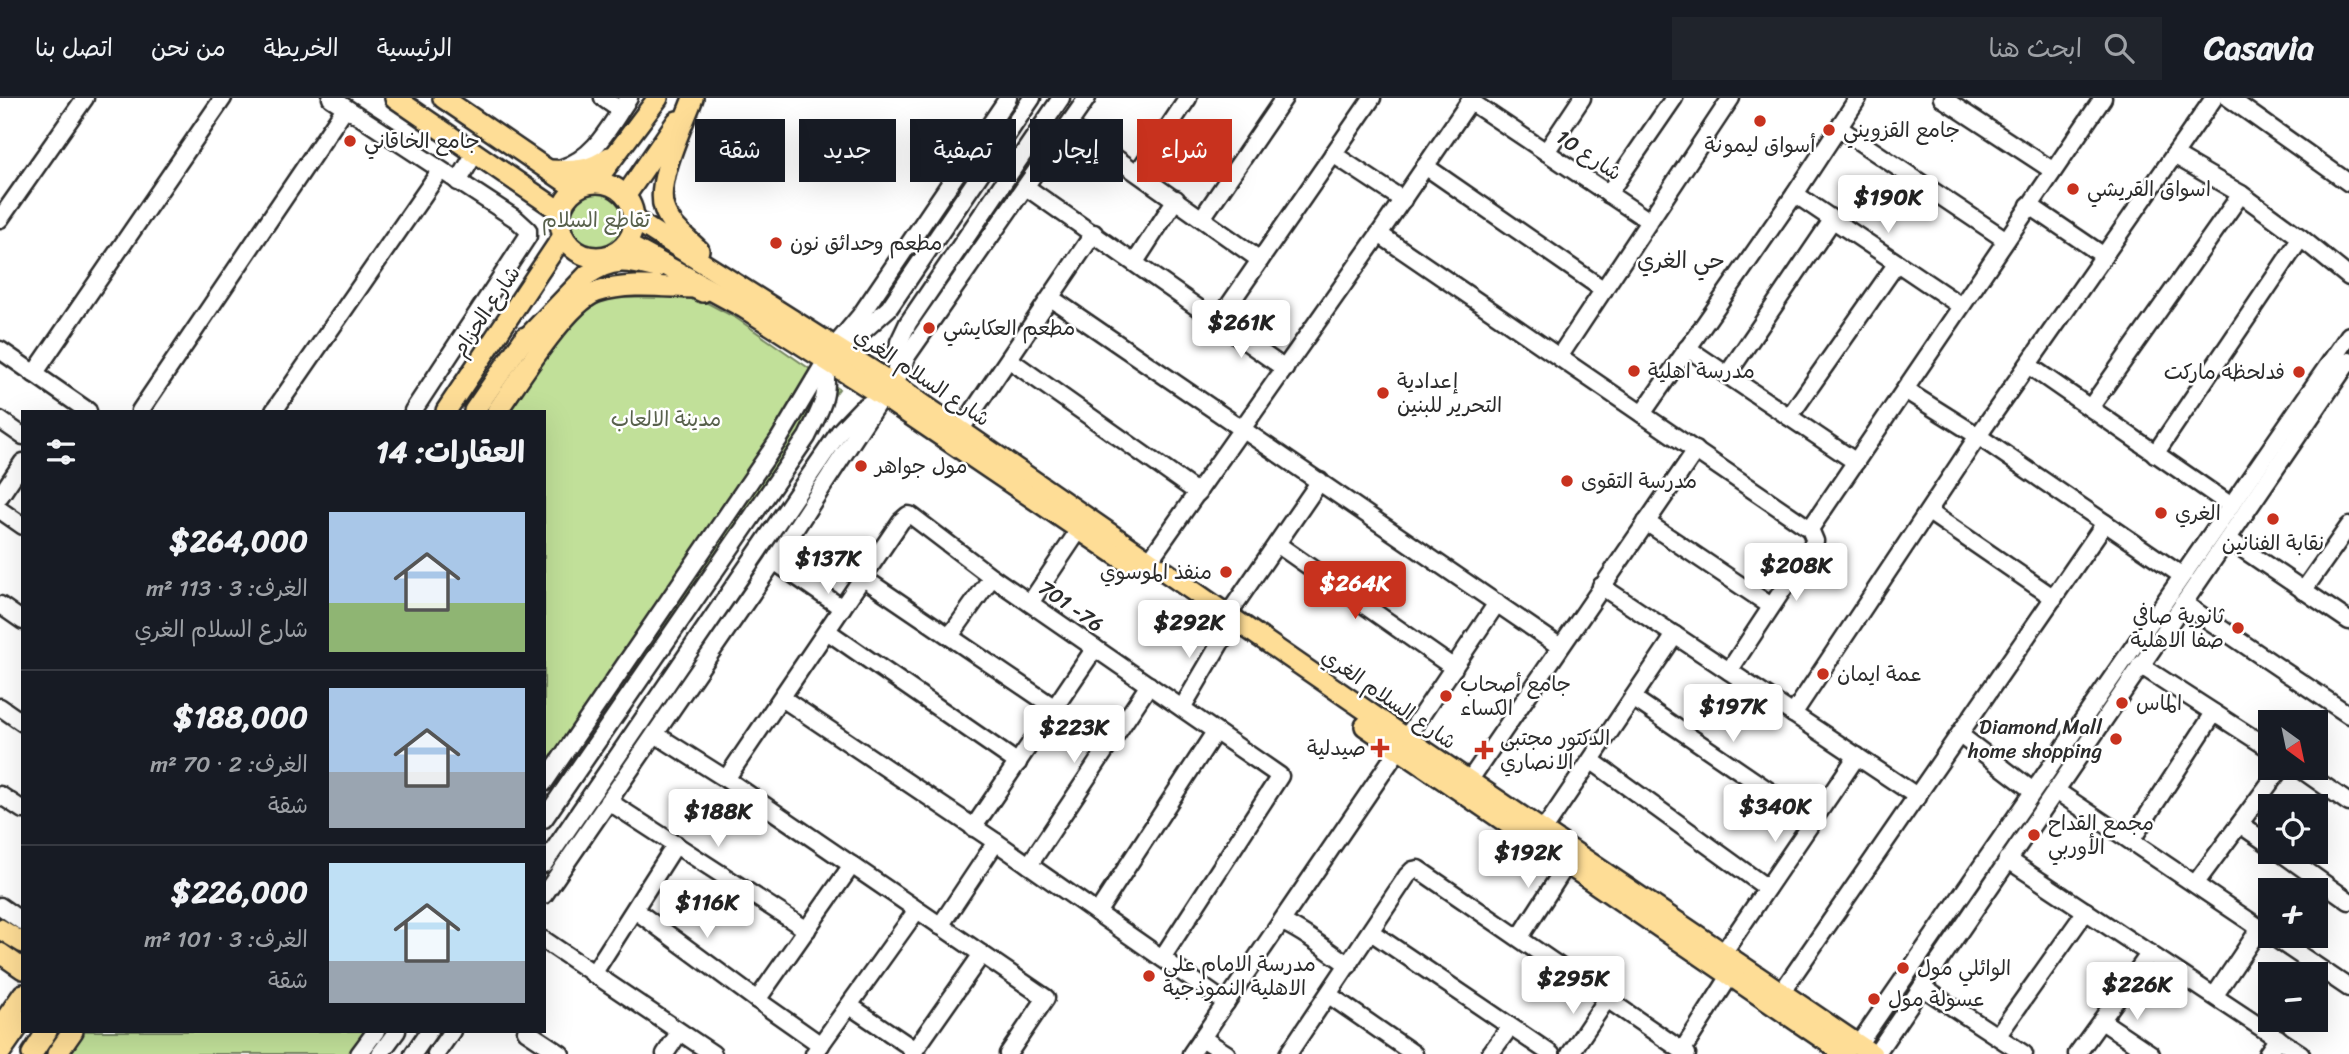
<!DOCTYPE html>
<html lang="ar">
<head>
<meta charset="utf-8">
<style>
  :root { --surface:#171b24; --page:#20242c; --text:#f1f3f6; --muted:#9ea1a6; --line:#363941; --accent:#c8321e }
  body { margin:0; font-family:Sriracha,"Playpen Sans Arabic",sans-serif; background:var(--page); color:var(--text); direction:rtl; height:100vh; display:flex; flex-direction:column; font-size:26px; white-space:nowrap }
  * { box-sizing:border-box; margin:0 }
  p { font-size:23px; color:var(--muted) }
  .icon { flex:none; width:38px; height:38px; fill:none; stroke:currentColor; stroke-width:2; stroke-linecap:round; stroke-linejoin:round }
  .map { position:relative; flex:1; overflow:hidden; direction:ltr }
  .sheet { position:absolute; left:21px; top:312px; width:525px; height:623px; display:flex; flex-direction:column; background:var(--surface); border-radius:0px; box-shadow:0 7px 28px #0002; direction:rtl }
  .sheet>* { flex:none }
  .guide { position:absolute; left:567px; top:21px; width:665px; height:63px; direction:rtl; display:flex; gap:14px }
  .needle { width:46px; rotate:147deg }
  .tools { position:absolute; left:2258px; top:612px; display:grid; gap:14px }
  .tools a { display:grid; place-items:center; width:70px; height:70px; border-radius:0px; background:var(--surface); box-shadow:0 7px 28px #0002; font-size:35px }
  .price { position:absolute; translate:-50% -60px; padding:0 16px; border-radius:7px; background:#fff; color:#222; font-size:23px; line-height:46px; filter:drop-shadow(0 2px 4px #0008) }
  .price::after { content:''; position:absolute; left:50%; top:42px; width:21px; height:16px; margin-left:-10px; background:inherit; clip-path:polygon(0 0,100% 0,50% 100%) }
  .price.current { background:var(--accent); color:#fff }
  ul { padding:0; list-style:none }
  li { display:flex; align-items:center; gap:21px; height:175px; padding:0 21px }
  li+li { border-top:2px solid var(--line) }
  li span { display:grid; place-items:center; flex:none; width:196px; height:140px; border-radius:0px; color:#555 }
  li>.icon { margin-inline-start:auto }
  span .icon { width:84px; height:84px; fill:#fffc; stroke-width:1 }
  li b { font-size:30px }
  h2 { display:flex; justify-content:space-between; align-items:center; height:84px; padding:0 21px; font-size:30px }
  .chip { padding:0 24px; border-radius:0px; background:var(--surface); box-shadow:0 7px 28px #0002; font-size:24px; line-height:63px }
  .chip.current { background:var(--accent); color:#fff }
  header { display:flex; align-items:center; gap:42px; box-sizing:border-box; height:98px; padding:0 35px; background:var(--surface); border-bottom:2px solid var(--line) }
  header strong { font-size:33px }
  nav { display:flex; gap:38px; margin-inline-start:auto; font-size:24px }
  .search { width:490px; height:63px; background:var(--page); display:flex; align-items:center; gap:18px; box-sizing:border-box; padding:0 24px; border-radius:0px; color:var(--muted); font-size:26px }
  .map>svg:first-child { display:block }
  .green { fill:#c1e099; stroke:#768662; stroke-width:2 }
  .lines { fill:none; stroke-linecap:round; stroke-linejoin:round }
  .minor-casing { stroke:#2b2b2b; stroke-width:21 }
  .major-casing { stroke:#2b2b2b; stroke-width:24 }
  .minor { stroke:#fff; stroke-width:16 }
  .major { stroke:#fedd96; stroke-width:19 }
  .poi-dot { fill:#c8321e; stroke:#fff; stroke-width:2.5 }
  .labels { text-anchor:middle; dominant-baseline:central; stroke-width:5; stroke-linejoin:round; paint-order:stroke }
  .poi-label { font-size:21px; fill:#2b2b2b; stroke:#fff; text-anchor:start }
  .street-label { font-size:21px; fill:#2b2b2b; stroke:#fff }
  .park-label { font-size:21px; fill:#58614c; stroke:#fff }
  .neighbourhood-label { font-size:23px; fill:#2b2b2b; stroke:#fff }
</style>
</head>
<body>
<header>
<strong>Casavia</strong>
<div class="search"><svg class="icon" aria-label="search" viewBox="0 0 24 24"><circle cx="10" cy="10" r="6"/><path d="M15 15l6 6"/></svg>ابحث هنا</div>
<nav><a>الرئيسية</a><a>الخريطة</a><a>من نحن</a><a>اتصل بنا</a></nav>
</header>
<div class="map">
<svg width="2349" height="956" viewBox="0 0 2349 956">
  <rect width="100%" height="100%" fill="#fff"/>
  <filter id="ink" filterUnits="userSpaceOnUse"><feTurbulence type="fractalNoise" baseFrequency=".0143" numOctaves="2"/><feDisplacementMap in="SourceGraphic" scale="14" xChannelSelector="R" yChannelSelector="G"/><feConvolveMatrix kernelMatrix="1 2 1 2 8 2 1 2 1" color-interpolation-filters="sRGB"/></filter>
  <g filter="url(#ink)">
    <!-- green -->
    <g class="green">
      <circle cx="596" cy="122" r="31"/>
      <path d="M696,199l40,21 103,71 -295,403v-381h-37l73,-100 30,-13z"/>
      <path d="M80,933h289l-18,23h-286z"/>
    </g>
    <g class="lines">
      <defs>
        <g id="minor">
          <path d="M331,0l185,121 12,11v6l-115,175"/>
          <path d="M603,0l17,12"/>
          <path d="M1942,0l110,72"/>
          <path d="M2229,0l120,85"/>
          <path d="M1470,3l179,120"/>
          <path d="M1069,27l191,135"/>
          <path d="M1839,30l167,112"/>
          <path d="M1546,54l36,-54"/>
          <path d="M1333,56l70,46"/>
          <path d="M2174,57l67,39 60,44 48,39"/>
          <path d="M1425,68l179,124"/>
          <path d="M562,70c34,-11 48,-43 67,-70"/>
          <path d="M1138,74l50,-74"/>
          <path d="M458,84l17,-29"/>
          <path d="M1026,89l259,182"/>
          <path d="M1608,96l66,-96"/>
          <path d="M1795,96l166,112"/>
          <path d="M2029,107l75,51"/>
          <path d="M1202,120l82,-120"/>
          <path d="M0,121l85,-121"/>
          <path d="M1379,136l431,295 293,-431"/>
          <path d="M1135,164l41,-63"/>
          <path d="M1051,200l508,348"/>
          <path d="M1218,223l154,-223"/>
          <path d="M839,243l21,-25 148,-218"/>
          <path d="M836,248l25,-13 28,-25 143,-210"/>
          <path d="M1687,250l169,114"/>
          <path d="M0,252l88,61"/>
          <path d="M1559,259l172,-259"/>
          <path d="M1010,262l188,133"/>
          <path d="M2028,267l202,140"/>
          <path d="M896,270l3,-26 9,-19 153,-225"/>
          <path d="M34,276l189,-276"/>
          <path d="M1727,277l106,-156"/>
          <path d="M895,287l12,-29 180,-258"/>
          <path d="M1905,292l73,46 203,139"/>
          <path d="M2090,310l151,-214"/>
          <path d="M140,313l205,-303"/>
          <path d="M274,313l166,-240"/>
          <path d="M1642,316l153,-220 63,-96"/>
          <path d="M1789,319l108,-154"/>
          <path d="M0,322l23,16"/>
          <path d="M961,331l133,-196"/>
          <path d="M2155,356l146,-216"/>
          <path d="M0,398l23,-34"/>
          <path d="M0,412l23,16"/>
          <path d="M1929,414l125,86"/>
          <path d="M1646,424l125,84"/>
          <path d="M2228,441l121,82"/>
          <path d="M1277,446l177,124"/>
          <path d="M774,463l68,47"/>
          <path d="M1149,463l230,-327 93,-136"/>
          <path d="M862,479l193,131"/>
          <path d="M1601,488l317,211"/>
          <path d="M2303,493l46,-65"/>
          <path d="M1030,505l49,-73"/>
          <path d="M2183,505l166,112"/>
          <path d="M0,507l23,16"/>
          <path d="M1227,518l93,-135"/>
          <path d="M827,533l191,132"/>
          <path d="M950,538l42,-59"/>
          <path d="M2140,567l130,84"/>
          <path d="M1729,573l86,-130 -5,-12"/>
          <path d="M782,600l214,144 230,161"/>
          <path d="M1633,600l180,123"/>
          <path d="M0,609l23,16"/>
          <path d="M1182,610l46,-78"/>
          <path d="M1793,616l185,-278 236,-338"/>
          <path d="M655,636l71,45 320,219 -38,56"/>
          <path d="M1960,637l73,56"/>
          <path d="M1406,640l91,-135"/>
          <path d="M1592,663l175,127"/>
          <path d="M2299,670l50,35"/>
          <path d="M726,681l175,-258 7,-6 4,1 80,61 288,199 -118,182"/>
          <path d="M1469,683l227,-331"/>
          <path d="M544,685l235,-344 46,-77"/>
          <path d="M2055,692l215,145"/>
          <path d="M0,697l23,15"/>
          <path d="M608,703l199,129"/>
          <path d="M544,721l263,-382c15,-31 22,-39 18,-75"/>
          <path d="M2241,727l29,20"/>
          <path d="M973,730l122,-180"/>
          <path d="M1543,733l132,-196"/>
          <path d="M2131,743l83,-128"/>
          <path d="M2280,754l69,49"/>
          <path d="M2007,761l294,195"/>
          <path d="M544,766l296,-433 21,-22 17,-11"/>
          <path d="M1029,767l120,-180"/>
          <path d="M2195,786l86,-116"/>
          <path d="M544,797l230,-334 108,-165"/>
          <path d="M0,808l23,16"/>
          <path d="M635,812l122,90 64,45"/>
          <path d="M1097,815l118,-181"/>
          <path d="M1282,824c25,11 44,28 67,43"/>
          <path d="M940,828l56,-84"/>
          <path d="M1371,834l180,122"/>
          <path d="M2272,838l77,52"/>
          <path d="M1520,839l47,-73"/>
          <path d="M544,842l169,114"/>
          <path d="M1723,855l134,-197"/>
          <path d="M593,876l83,-130"/>
          <path d="M1922,889l102,67"/>
          <path d="M1781,895l324,-470"/>
          <path d="M1329,897l85,59"/>
          <path d="M2215,897l45,-67"/>
          <path d="M757,902l95,-135"/>
          <path d="M850,908l65,44"/>
          <path d="M2102,923l49,33"/>
          <path d="M526,933l35,23"/>
          <path d="M1998,937l88,-124"/>
          <path d="M1202,940l25,16"/>
          <path d="M1858,947l491,-710"/>
          <path d="M1682,953l48,-75"/>
          <path d="M359,956l17,-23"/>
          <path d="M380,956l17,-23"/>
          <path d="M413,956l16,-23"/>
          <path d="M436,956l16,-23"/>
          <path d="M665,956l14,-21"/>
          <path d="M814,956l103,-144"/>
          <path d="M912,956l70,-100"/>
          <path d="M1191,956l207,-304"/>
          <path d="M1288,956l119,-178 6,-6 5,-1 269,185"/>
          <path d="M1490,956l20,-27"/>
          <path d="M1570,956l37,-55"/>
          <path d="M1876,956l473,-693"/>
          <path d="M2077,956l73,-101"/>
          <path d="M2267,956l11,-16"/>
        </g>
        <g id="major">
          <path d="M395,0l166,114"/>
          <path d="M443,0l133,91"/>
          <path d="M693,0c-10,27 -38,84 -29,110 5,17 23,30 35,42"/>
          <path d="M548,72c24,1 42,2 61,-13"/>
          <path d="M595,84l63,-84"/>
          <circle cx="597" cy="122" r="37"/>
          <path d="M626,97l51,-74"/>
          <path d="M635,122l260,165 511,353 466,316"/>
          <path d="M626,146l118,64 138,88 248,168"/>
          <path d="M518,249l69,-72c27,-18 40,-14 70,-7"/>
          <path d="M446,313l117,-175"/>
          <path d="M474,313l51,-74"/>
          <path d="M497,313c20,-28 70,-109 100,-119 32,-10 65,-5 97,-4l9,4"/>
          <path d="M1365,628l480,328"/>
          <path d="M0,831l23,14"/>
          <path d="M0,855l23,16"/>
          <path d="M0,929l23,-33"/>
          <path d="M0,955l23,-33"/>
          <path d="M32,956l15,-23"/>
          <path d="M57,956l16,-23"/>
        </g>
      </defs>
      <!-- minor casing -->
      <use href="#minor" class="minor-casing"/>
      <!-- major casing -->
      <use href="#major" class="major-casing"/>
      <!-- minor -->
      <use href="#minor" class="minor"/>
      <!-- major -->
      <use href="#major" class="major"/>
    </g>
  </g>
  <!-- markers -->
  <g class="poi-dot">
    <circle cx="1760" cy="23" r="7"/>
    <circle cx="1829" cy="32" r="7"/>
    <circle cx="350" cy="43" r="7"/>
    <circle cx="2073" cy="91" r="7"/>
    <circle cx="776" cy="145" r="7"/>
    <circle cx="929" cy="230" r="7"/>
    <circle cx="1634" cy="273" r="7"/>
    <circle cx="2299" cy="274" r="7"/>
    <circle cx="1383" cy="295" r="7"/>
    <circle cx="861" cy="368" r="7"/>
    <circle cx="1567" cy="383" r="7"/>
    <circle cx="2161" cy="415" r="7"/>
    <circle cx="2273" cy="421" r="7"/>
    <circle cx="1226" cy="474" r="7"/>
    <circle cx="2238" cy="530" r="7"/>
    <circle cx="1823" cy="576" r="7"/>
    <circle cx="1446" cy="598" r="7"/>
    <circle cx="2122" cy="605" r="7"/>
    <circle cx="2116" cy="641" r="7"/>
    <path d="M1376.5 639.5h7v7h7v7h-7v7h-7v-7h-7v-7h7z"/>
    <path d="M1480.5 641.5h7v7h7v7h-7v7h-7v-7h-7v-7h7z"/>
    <circle cx="2034" cy="737" r="7"/>
    <circle cx="1903" cy="870" r="7"/>
    <circle cx="1149" cy="878" r="7"/>
    <circle cx="1874" cy="901" r="7"/>
  </g>
  <g class="labels">
    <!-- poi labels -->
    <g class="poi-label">
      <text x="1843" y="32">جامع القزويني</text>
      <text x="364" y="43">جامع الخاقاني</text>
      <text x="1760" y="47" text-anchor="middle">أسواق ليمونة</text>
      <text x="2087" y="91">اسواق القريشي</text>
      <text x="790" y="145">مطعم وحدائق نون</text>
      <text x="943" y="230">مطعم العكايشي</text>
      <text x="1648" y="273">مدرسة اهلية</text>
      <text x="2285" y="274" text-anchor="end">فدلحظه ماركت</text>
      <text x="1397" y="283">إعدادية<tspan x="1397" dy="24">التحرير للبنين</tspan></text>
      <text x="875" y="368">مول جواهر</text>
      <text x="1581" y="383">مدرسة التقوى</text>
      <text x="2175" y="415">الغري</text>
      <text x="2273" y="445" text-anchor="middle">نقابة الفنانين</text>
      <text x="1212" y="474" text-anchor="end">منفذ الموسوي</text>
      <text x="2224" y="518" text-anchor="end">ثانوية صافي<tspan x="2224" dy="24">صفا الاهلية</tspan></text>
      <text x="1837" y="576">عمة ايمان</text>
      <text x="1460" y="586">جامع أصحاب<tspan x="1460" dy="24">الكساء</tspan></text>
      <text x="2136" y="605">الماس</text>
      <text x="2102" y="629" text-anchor="end">Diamond Mall<tspan x="2102" dy="24">home shopping</tspan></text>
      <text x="1500" y="640">الدكتور مجتبى<tspan x="1500" dy="24">الانصاري</tspan></text>
      <text x="1366" y="650" text-anchor="end">صيدلية</text>
      <text x="2048" y="725">مجمع القداح<tspan x="2048" dy="24">الأوربي</tspan></text>
      <text x="1163" y="866">مدرسة الامام علي<tspan x="1163" dy="24">الاهلية النموذجية</tspan></text>
      <text x="1917" y="870">الوائلي مول</text>
      <text x="1888" y="901">عسولة مول</text>
    </g>
    <!-- street labels -->
    <g class="street-label">
      <text transform="translate(1589 57) rotate(34)">شارع 10</text>
      <text transform="translate(486 213) rotate(-56)">شارع الحزام</text>
      <text transform="translate(922 279) rotate(34)">شارع السلام الغري</text>
      <text transform="translate(1071 508) rotate(35)">701 -76</text>
      <text transform="translate(1389 601) rotate(35)">شارع السلام الغري</text>
    </g>
    <!-- park labels -->
    <g class="park-label">
      <text x="596" y="122">تقاطع السلام</text>
      <text x="666" y="321">مدينة الالعاب</text>
    </g>
    <!-- neighbourhood labels -->
    <g class="neighbourhood-label">
      <text x="1681" y="162">حي الغري</text>
    </g>
  </g>
</svg>
<div class="tools">
<a><svg class="needle" viewBox="-14 -14 28 28"><path d="M0-13l5 13h-10z" fill="#e53935"/><path d="M0 13l5-13h-10z" fill="#9ea1a6"/></svg></a>
<a><svg class="icon" aria-label="locate" viewBox="0 0 24 24"><circle cx="12" cy="12" r="6"/><path d="M12 2v4M12 18v4M2 12h4M18 12h4"/></svg></a>
<a>+</a>
<a>−</a>
</div>
<b class="price" style="left:1888px;top:137px">$190K</b>
<b class="price" style="left:1241px;top:262px">$261K</b>
<b class="price" style="left:828px;top:498px">$137K</b>
<b class="price" style="left:1796px;top:505px">$208K</b>
<b class="price current" style="left:1355px;top:523px">$264K</b>
<b class="price" style="left:1189px;top:562px">$292K</b>
<b class="price" style="left:1733px;top:646px">$197K</b>
<b class="price" style="left:1074px;top:667px">$223K</b>
<b class="price" style="left:1775px;top:746px">$340K</b>
<b class="price" style="left:718px;top:751px">$188K</b>
<b class="price" style="left:1528px;top:792px">$192K</b>
<b class="price" style="left:707px;top:842px">$116K</b>
<b class="price" style="left:1573px;top:918px">$295K</b>
<b class="price" style="left:2137px;top:924px">$226K</b>
<div class="guide">
<a class="chip current">شراء</a>
<a class="chip">إيجار</a>
<a class="chip">تصفية</a>
<a class="chip">جديد</a>
<a class="chip">شقة</a>
</div>
<section class="sheet">
<h2>العقارات: 14<svg class="icon" aria-label="filters" viewBox="0 0 24 24"><path d="M4 7h16M4 17h16"/><circle cx="9" cy="7" r="2"/><circle cx="15" cy="17" r="2"/></svg></h2>
<ul>
<li><span style="background:linear-gradient(#a9c7e8 65%,#8fb573 0)"><svg class="icon" aria-label="home" viewBox="0 0 24 24"><path d="M3 11l9-7 9 7M6 9v11h12V9"/></svg></span><div><b>$264,000</b><p>الغرف: 3 · 113 m²</p><p>شارع السلام الغري</p></div></li>
<li><span style="background:linear-gradient(#a9c7e8 60%,#9aa5b1 0)"><svg class="icon" aria-label="home" viewBox="0 0 24 24"><path d="M3 11l9-7 9 7M6 9v11h12V9"/></svg></span><div><b>$188,000</b><p>الغرف: 2 · 70 m²</p><p>شقة</p></div></li>
<li><span style="background:linear-gradient(#bfe0f5 70%,#9aa5b1 0)"><svg class="icon" aria-label="home" viewBox="0 0 24 24"><path d="M3 11l9-7 9 7M6 9v11h12V9"/></svg></span><div><b>$226,000</b><p>الغرف: 3 · 101 m²</p><p>شقة</p></div></li>
</ul>
</section>
</div>
</body>
</html>
